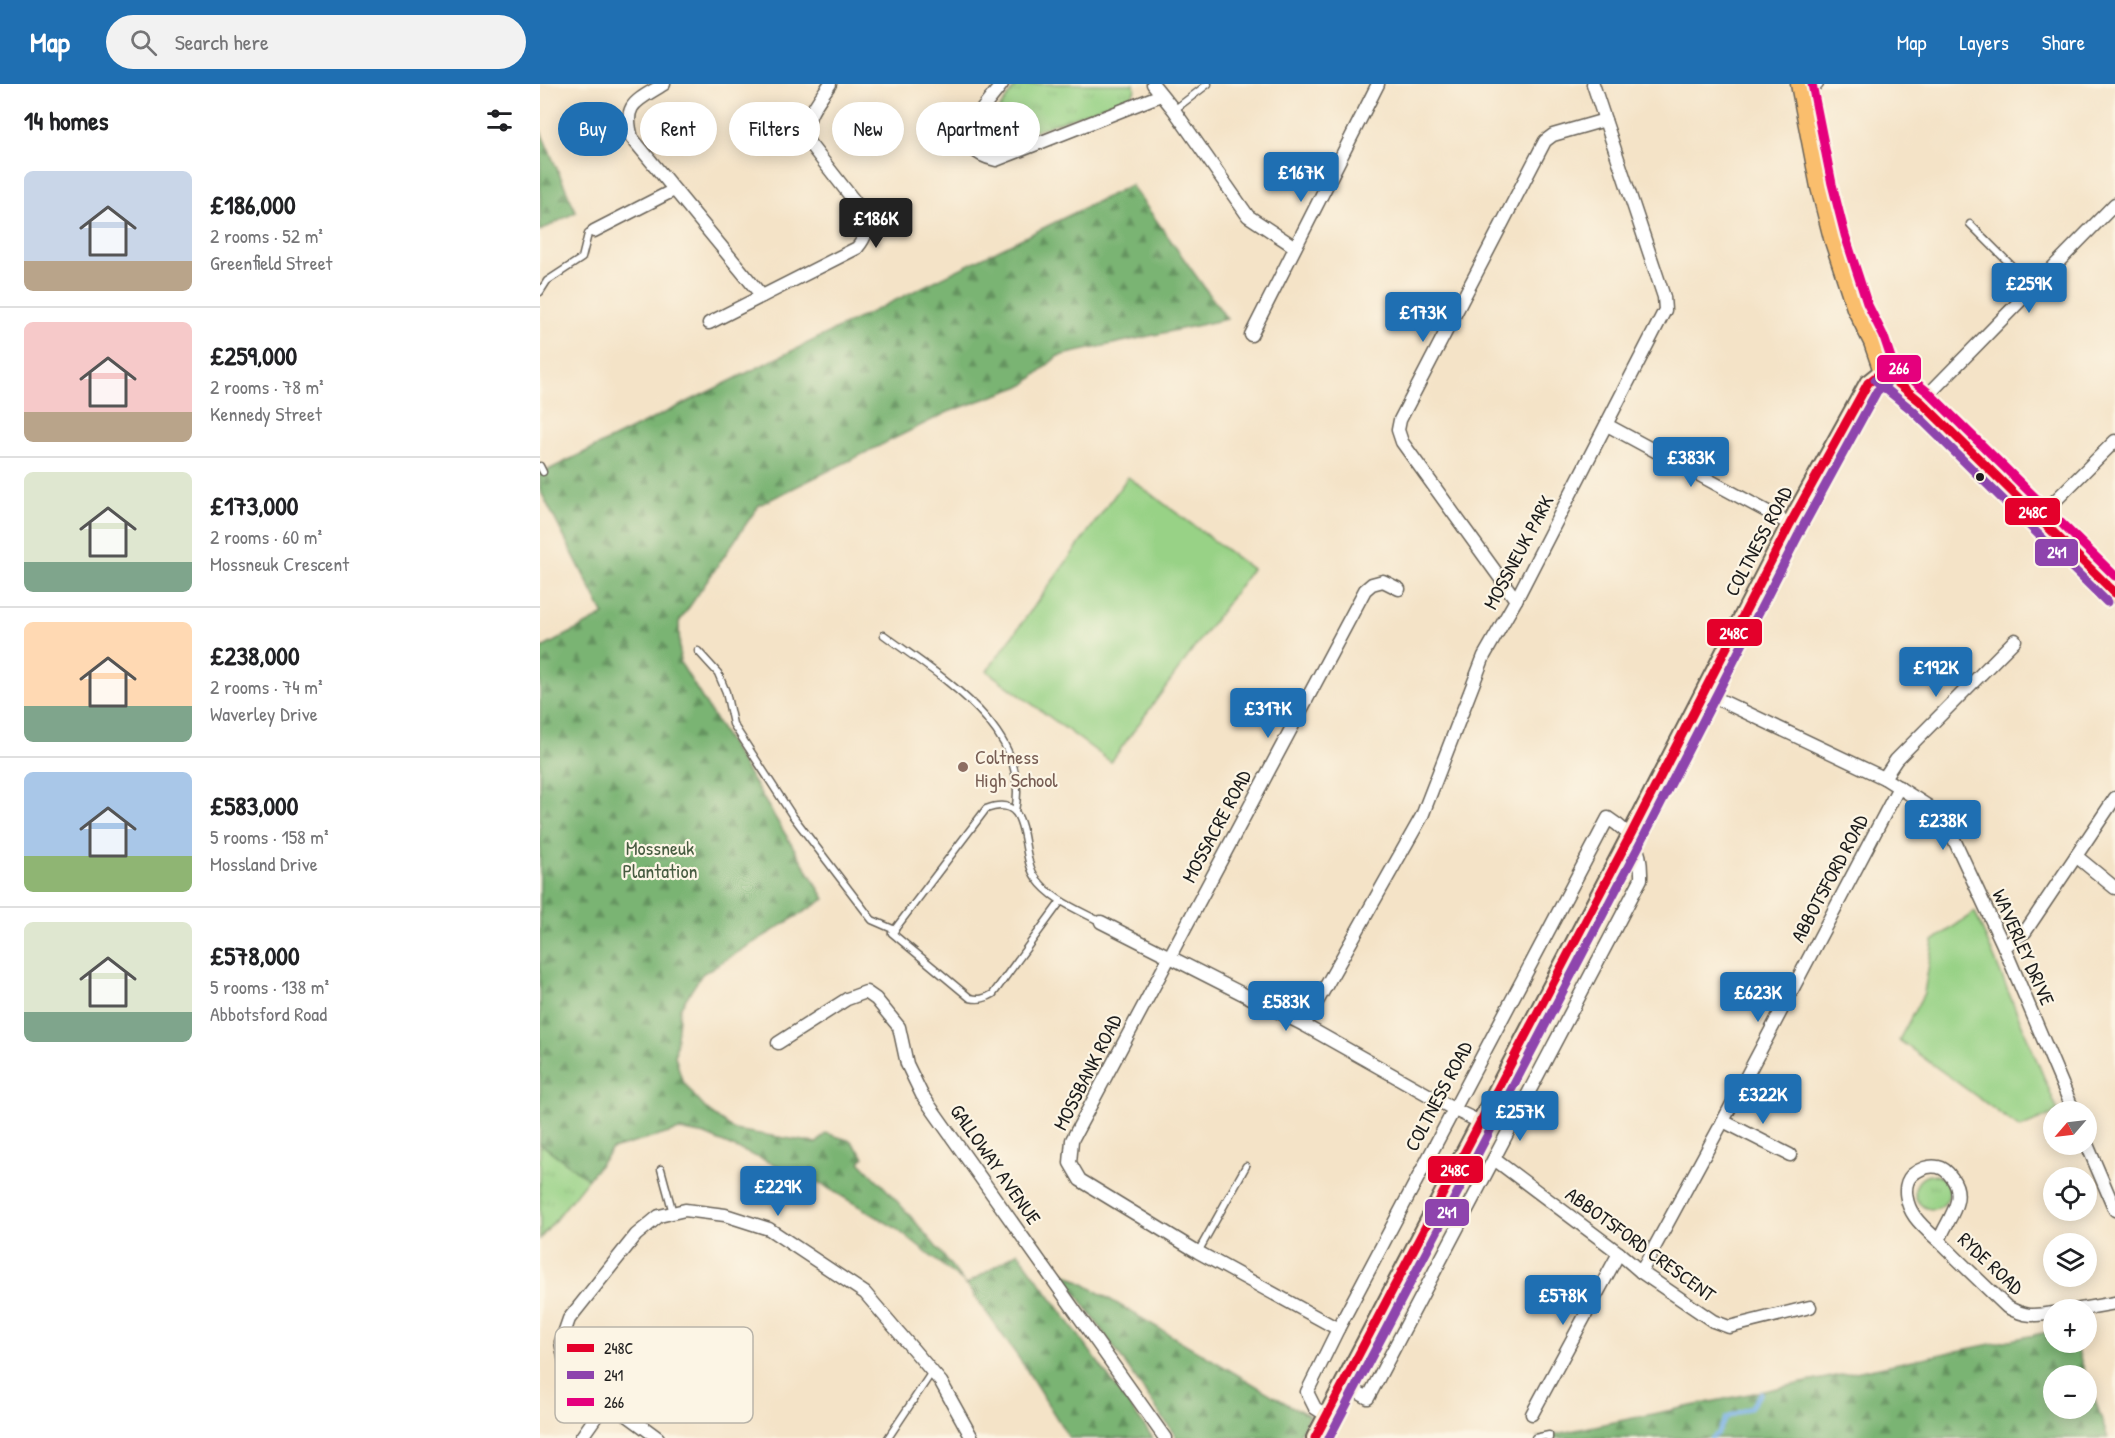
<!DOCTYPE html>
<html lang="en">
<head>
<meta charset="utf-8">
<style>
  :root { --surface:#fff; --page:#f2f2f2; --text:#202124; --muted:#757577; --line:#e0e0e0; --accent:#1f6fb2 }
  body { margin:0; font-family:"Patrick Hand",sans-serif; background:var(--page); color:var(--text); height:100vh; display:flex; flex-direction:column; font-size:22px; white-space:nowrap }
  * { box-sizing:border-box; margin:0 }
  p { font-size:20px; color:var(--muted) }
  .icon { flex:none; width:33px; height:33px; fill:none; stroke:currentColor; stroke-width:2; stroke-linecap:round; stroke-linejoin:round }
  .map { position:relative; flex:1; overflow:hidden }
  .drawer { display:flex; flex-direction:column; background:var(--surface); width:540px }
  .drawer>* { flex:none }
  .hud { position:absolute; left:18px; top:18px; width:570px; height:54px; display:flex; gap:12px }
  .needle { width:39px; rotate:242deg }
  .controls { position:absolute; left:1503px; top:1017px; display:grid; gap:12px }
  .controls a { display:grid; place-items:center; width:54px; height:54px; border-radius:50%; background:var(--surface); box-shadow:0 3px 15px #0003; font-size:30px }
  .price { position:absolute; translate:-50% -51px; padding:0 14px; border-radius:6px; background:var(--accent); color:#fff; font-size:20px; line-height:39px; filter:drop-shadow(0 2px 3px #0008) }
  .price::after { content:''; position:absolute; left:50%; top:36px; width:18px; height:14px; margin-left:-9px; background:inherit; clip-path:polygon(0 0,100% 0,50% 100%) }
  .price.active { background:#222; color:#fff }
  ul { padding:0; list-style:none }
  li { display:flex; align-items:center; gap:18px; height:150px; padding:0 24px }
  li+li { border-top:2px solid var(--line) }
  li span { display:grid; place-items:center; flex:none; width:168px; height:120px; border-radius:9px; color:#555 }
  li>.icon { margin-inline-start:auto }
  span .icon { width:72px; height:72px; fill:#fffc; stroke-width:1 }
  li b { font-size:26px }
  h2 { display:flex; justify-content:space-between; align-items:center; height:72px; padding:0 24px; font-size:26px }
  .chip { padding:0 21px; border-radius:27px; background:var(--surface); box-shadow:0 3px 15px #0003; font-size:21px; line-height:54px }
  .chip.active { background:var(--accent); color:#fff }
  header { display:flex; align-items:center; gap:36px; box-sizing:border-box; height:84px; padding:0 30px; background:var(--accent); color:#fff }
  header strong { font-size:28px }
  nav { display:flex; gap:33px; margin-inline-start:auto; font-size:21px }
  .search { width:420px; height:54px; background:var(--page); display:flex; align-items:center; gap:15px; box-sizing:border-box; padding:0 21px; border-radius:33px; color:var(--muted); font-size:22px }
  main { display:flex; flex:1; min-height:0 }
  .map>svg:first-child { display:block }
  .grass { fill:url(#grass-tufts); stroke:#5a7751; stroke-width:1.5 }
  .forest { fill:url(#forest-firs); stroke:#4b6848; stroke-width:1.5 }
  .park { fill:#98d286; stroke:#5a7751; stroke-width:1.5 }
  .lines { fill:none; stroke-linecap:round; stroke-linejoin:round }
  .stream { stroke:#75afe6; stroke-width:4.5 }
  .lane-casing { stroke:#686258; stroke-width:9 }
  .street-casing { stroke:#686258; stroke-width:15 }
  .secondary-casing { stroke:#686258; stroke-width:20 }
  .primary-casing { stroke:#686258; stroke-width:21 }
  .lane { stroke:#fff; stroke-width:6 }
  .street { stroke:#fff; stroke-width:12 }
  .secondary { stroke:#fde5c5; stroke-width:16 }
  .primary { stroke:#fabe6d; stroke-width:18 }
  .bus-1-casing { stroke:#fcf5e5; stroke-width:14 }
  .bus-2-casing { stroke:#fcf5e5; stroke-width:14 }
  .bus-3-casing { stroke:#fcf5e5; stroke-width:14 }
  .bus-1 { stroke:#e4002b; stroke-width:9 }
  .bus-2 { stroke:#8e44ad; stroke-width:9 }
  .bus-3 { stroke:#e5007d; stroke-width:9 }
  .bus-dot { fill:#1c1c1c; stroke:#fcf5e5; stroke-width:2 }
  .education-dot { fill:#8d6e63; stroke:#fcf5e5; stroke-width:2 }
  .labels { text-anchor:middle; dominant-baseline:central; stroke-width:4.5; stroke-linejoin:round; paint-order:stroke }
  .street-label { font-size:20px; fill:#1c1c1c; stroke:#fcf5e5 }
  .education-label { font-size:20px; fill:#785e54; stroke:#fcf5e5; text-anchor:start }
  .park-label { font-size:20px; fill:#475c41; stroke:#fcf5e5 }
  .key { fill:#fcf5e5; stroke:#b9b4a9; stroke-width:1.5 }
  .key-label { font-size:16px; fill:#1c1c1c }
  .line-badge { stroke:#fcf5e5; stroke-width:2 }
  .badge-label { font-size:16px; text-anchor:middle; font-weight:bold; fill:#fff }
</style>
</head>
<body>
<header>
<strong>Map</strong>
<div class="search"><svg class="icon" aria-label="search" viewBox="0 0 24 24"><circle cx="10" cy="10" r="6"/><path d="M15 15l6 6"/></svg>Search here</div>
<nav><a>Map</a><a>Layers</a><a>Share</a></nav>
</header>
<main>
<section class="drawer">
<h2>14 homes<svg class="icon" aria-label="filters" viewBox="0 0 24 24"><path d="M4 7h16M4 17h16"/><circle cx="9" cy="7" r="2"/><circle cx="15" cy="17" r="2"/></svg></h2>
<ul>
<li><span style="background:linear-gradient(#c9d6e8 75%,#b9a48a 0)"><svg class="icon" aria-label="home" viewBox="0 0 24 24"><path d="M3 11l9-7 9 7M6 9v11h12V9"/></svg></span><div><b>£186,000</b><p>2 rooms · 52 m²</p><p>Greenfield Street</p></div></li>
<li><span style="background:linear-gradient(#f6c9c9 75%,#b9a48a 0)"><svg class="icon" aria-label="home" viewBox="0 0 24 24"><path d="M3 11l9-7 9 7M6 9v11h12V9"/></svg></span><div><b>£259,000</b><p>2 rooms · 78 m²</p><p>Kennedy Street</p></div></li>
<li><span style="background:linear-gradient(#dfe7d0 75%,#7fa58c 0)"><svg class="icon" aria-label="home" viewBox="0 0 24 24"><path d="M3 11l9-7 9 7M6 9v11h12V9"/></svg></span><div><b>£173,000</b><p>2 rooms · 60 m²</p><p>Mossneuk Crescent</p></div></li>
<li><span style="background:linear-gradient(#ffd9b3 70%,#7fa58c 0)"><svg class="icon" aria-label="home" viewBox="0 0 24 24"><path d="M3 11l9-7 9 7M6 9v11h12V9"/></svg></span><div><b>£238,000</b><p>2 rooms · 74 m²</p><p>Waverley Drive</p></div></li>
<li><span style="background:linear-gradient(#a9c7e8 70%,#8fb573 0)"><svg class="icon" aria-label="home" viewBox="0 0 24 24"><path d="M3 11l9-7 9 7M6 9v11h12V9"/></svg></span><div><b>£583,000</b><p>5 rooms · 158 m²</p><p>Mossland Drive</p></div></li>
<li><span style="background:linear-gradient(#dfe7d0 75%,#7fa58c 0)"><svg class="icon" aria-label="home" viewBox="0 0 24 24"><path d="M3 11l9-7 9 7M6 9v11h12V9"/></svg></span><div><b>£578,000</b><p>5 rooms · 138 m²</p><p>Abbotsford Road</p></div></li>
</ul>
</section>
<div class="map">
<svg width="1575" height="1354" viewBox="0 0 1575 1354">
  <defs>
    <pattern id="grass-tufts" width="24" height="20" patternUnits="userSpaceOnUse" patternTransform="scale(1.5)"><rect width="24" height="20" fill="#98d286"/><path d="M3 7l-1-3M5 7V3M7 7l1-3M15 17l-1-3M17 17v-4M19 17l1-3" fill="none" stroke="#82b473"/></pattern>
    <pattern id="forest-firs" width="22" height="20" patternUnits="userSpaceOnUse" patternTransform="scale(1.5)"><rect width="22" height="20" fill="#7ab473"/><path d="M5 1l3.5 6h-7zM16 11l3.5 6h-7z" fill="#63925e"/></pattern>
  </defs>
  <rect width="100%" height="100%" fill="#fcf5e5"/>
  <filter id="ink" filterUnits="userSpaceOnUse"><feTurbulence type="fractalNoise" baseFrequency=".0167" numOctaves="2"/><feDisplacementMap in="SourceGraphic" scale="12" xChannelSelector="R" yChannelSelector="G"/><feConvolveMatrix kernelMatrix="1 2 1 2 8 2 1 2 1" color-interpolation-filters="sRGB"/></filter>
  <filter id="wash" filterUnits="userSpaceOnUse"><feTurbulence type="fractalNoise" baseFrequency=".008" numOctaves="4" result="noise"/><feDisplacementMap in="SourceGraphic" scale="24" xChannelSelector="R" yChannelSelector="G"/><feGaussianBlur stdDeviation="1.35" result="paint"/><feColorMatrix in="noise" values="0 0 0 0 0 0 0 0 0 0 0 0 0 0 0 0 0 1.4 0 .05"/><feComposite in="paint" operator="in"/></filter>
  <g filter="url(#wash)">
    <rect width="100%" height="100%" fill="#f4e3c7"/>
    <!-- grass -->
    <g class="grass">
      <path d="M477,0h117l1,6 -4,6 -131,48 -15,-16z"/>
      <path d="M0,1059l48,36 -48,60z"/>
      <circle cx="1392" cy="1108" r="17"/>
    </g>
    <!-- forest -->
    <g class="forest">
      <path d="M0,46l36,82 -36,19z"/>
      <path d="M591,101l96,134 -169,37 -34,29 -76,27 -189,93 -80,117 1,40 145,237 -123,75 -22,34 -5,48 7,24 13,17 12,13 27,20 83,13 9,-10 25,8 13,16 -4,5c38,38 73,79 106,123l52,-33 135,186h-84l-46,-74 -56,-79 -73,-58 -71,-42 -118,-50 -25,-5 -68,19 -24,30 -48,-36v-494l64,-34 -64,-125v-19l2,2z"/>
      <path d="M520,1186l229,135 20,10 -11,23h-121z"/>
      <path d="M1513,1247l1,11 21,1 11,32 -32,1v32h32l1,-32 21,62h-571z"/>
    </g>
    <!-- park -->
    <g class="park">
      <path d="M588,393l124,92 -141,193 -124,-91z"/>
      <path d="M1435,828l83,199 -4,1 -1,2 -33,14 -121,-88 25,-47 9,-52z"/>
    </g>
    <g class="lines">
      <!-- stream -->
      <path class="stream" d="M1171,1354l7,-5 8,-15 25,-11 10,-14"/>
    </g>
  </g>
  <g filter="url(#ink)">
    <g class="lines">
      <defs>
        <g id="lane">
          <path d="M634,26l34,-26"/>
          <path d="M1430,140l63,63"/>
          <path d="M0,208l7,-11 35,-23 6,-24 6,-3"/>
          <path d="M0,382l3,6"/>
          <path d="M344,551c55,41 148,94 131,176"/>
          <path d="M158,567l20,22 8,19 7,32 59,91 80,105 23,10"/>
          <path d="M521,817l-68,93c-8,5 -14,6 -23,4l-78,-65 94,-124c48,-18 32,45 50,69 15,22 43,32 65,44"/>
          <path d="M121,1085l12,44"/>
          <path d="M658,1168l48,-86"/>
          <path d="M348,1354l44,-66"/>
          <path d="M995,1354l14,-3v3"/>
        </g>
        <g id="street">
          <path d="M124,0c-27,17 -42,19 -32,54l130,158"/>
          <path d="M462,0c-18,24 -59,64 -6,76l165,-65"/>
          <path d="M613,0l21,26 74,106 47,31"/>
          <path d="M1261,6l16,-6"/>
          <path d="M54,147l80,-41"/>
          <path d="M169,239l148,-75c9,-11 11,-18 9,-32l-57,-73c-8,-23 9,-41 21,-59"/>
          <path d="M711,251l127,-251"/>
          <path d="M1381,318l194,-198"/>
          <path d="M1067,341l183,99"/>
          <path d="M1498,434l77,-77"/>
          <path d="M976,516l-114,-158 -4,-12 2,-10 145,-279 8,-6 52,-15"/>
          <path d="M1163,608l181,86 44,28 23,27 53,114 70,165"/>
          <path d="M1344,694l12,-18 119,-120"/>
          <path d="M1536,772l39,32"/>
          <path d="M561,838l203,103 151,85 25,12"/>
          <path d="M1464,863l21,-15 90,-134"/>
          <path d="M764,941l118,-209 62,-160 32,-56 149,-290 -1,-13 -71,-213"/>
          <path d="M238,959l69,-44 19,-7 10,7 23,28 8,37 15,31 243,343"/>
          <path d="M1183,1037l67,34"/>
          <path d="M1546,1058l29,68"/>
          <path d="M954,1075l125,94 22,19 72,49 16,6 81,-20"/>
          <path d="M1399,1157c7,-21 29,-41 13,-63 -4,-6 -8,-10 -14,-11 -9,-2 -19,2 -26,8 -11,11 -5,31 3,42 8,11 20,20 29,29 21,21 42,41 63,61 19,10 26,9 47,6"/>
          <path d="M1101,1188l82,-151 176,-334"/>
          <path d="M1535,1226l40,-7"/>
          <path d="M798,1245l-140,-77 -118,-72 -10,-17 2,-23 293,-550 7,-6 11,-3 16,8"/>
          <path d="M992,1330l87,-161"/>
          <path d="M786,1331l-11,-7 -8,-16 31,-63 270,-511c26,17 34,29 33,61l-273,519 -25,-14"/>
          <path d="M41,1354l26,-37"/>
          <path d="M118,1354l-83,-61 -10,-15 -4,-20 8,-23 67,-84 23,-19 26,-6 40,5 44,14 96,64 76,89 31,56"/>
        </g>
        <path id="secondary" d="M775,1354l316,-604 159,-310 78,-141 15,-12"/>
        <path id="primary" d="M1260,0l20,103 13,51 23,70 17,34 10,29 38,31 194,191"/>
      </defs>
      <!-- lane casing -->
      <use href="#lane" class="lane-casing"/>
      <!-- street casing -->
      <use href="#street" class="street-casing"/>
      <!-- secondary casing -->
      <use href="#secondary" class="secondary-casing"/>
      <!-- primary casing -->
      <use href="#primary" class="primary-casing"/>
      <!-- lane -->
      <use href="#lane" class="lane"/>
      <!-- street -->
      <use href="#street" class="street"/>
      <!-- secondary -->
      <use href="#secondary" class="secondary"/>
      <!-- primary -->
      <use href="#primary" class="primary"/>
      <defs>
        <g id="bus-1">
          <path d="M1343,287l38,31 194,191"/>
          <path d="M775,1354l316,-604 159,-310 78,-141 15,-12"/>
        </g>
        <g id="bus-2">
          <path d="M1335,296l38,31 194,191"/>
          <path d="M789,1354l313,-598 159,-310 76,-139 13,-11"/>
        </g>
        <path id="bus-3" d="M1272,0l20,100 13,51 22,68 17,34 9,27 36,29 186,183"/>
      </defs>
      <!-- bus-1 casing -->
      <use href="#bus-1" class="bus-1-casing"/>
      <!-- bus-2 casing -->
      <use href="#bus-2" class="bus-2-casing"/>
      <!-- bus-3 casing -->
      <use href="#bus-3" class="bus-3-casing"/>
      <!-- bus-1 -->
      <use href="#bus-1" class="bus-1"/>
      <!-- bus-2 -->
      <use href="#bus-2" class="bus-2"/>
      <!-- bus-3 -->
      <use href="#bus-3" class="bus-3"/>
    </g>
  </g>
  <!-- markers -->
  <circle class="bus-dot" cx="1440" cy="393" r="5"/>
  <circle class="education-dot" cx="423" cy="683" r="6"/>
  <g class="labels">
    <!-- street labels -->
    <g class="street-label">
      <text transform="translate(1218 457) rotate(-62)">COLTNESS ROAD</text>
      <text transform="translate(978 468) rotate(-62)">MOSSNEUK PARK</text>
      <text transform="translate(676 742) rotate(-62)">MOSSACRE ROAD</text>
      <text transform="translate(1289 794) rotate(-62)">ABBOTSFORD ROAD</text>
      <text transform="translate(1484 863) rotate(66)">WAVERLEY DRIVE</text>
      <text transform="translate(547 988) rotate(-63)">MOSSBANK ROAD</text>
      <text transform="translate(898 1012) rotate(-62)">COLTNESS ROAD</text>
      <text transform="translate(456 1080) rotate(55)">GALLOWAY AVENUE</text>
      <text transform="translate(1101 1160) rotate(36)">ABBOTSFORD CRESCENT</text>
      <text transform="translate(1451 1179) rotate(43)">RYDE ROAD</text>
    </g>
    <!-- education labels -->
    <g class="education-label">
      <text x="435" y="672">Coltness<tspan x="435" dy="23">High School</tspan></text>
    </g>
    <!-- park labels -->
    <g class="park-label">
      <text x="120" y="763">Mossneuk<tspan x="120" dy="23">Plantation</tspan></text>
    </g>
  </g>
  <!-- legend -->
  <rect x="15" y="1243" width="198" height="96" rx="9" class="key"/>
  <rect x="27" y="1260" width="27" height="8" fill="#e4002b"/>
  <rect x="27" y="1287" width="27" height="8" fill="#8e44ad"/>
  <rect x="27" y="1314" width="27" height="8" fill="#e5007d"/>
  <g class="key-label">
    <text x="64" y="1270">248C</text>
    <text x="64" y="1297">241</text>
    <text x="64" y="1324">266</text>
  </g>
  <g class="line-badge">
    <rect x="1336" y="270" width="46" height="29" rx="6" fill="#e5007d"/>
    <rect x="1464" y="413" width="57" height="29" rx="6" fill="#e4002b"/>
    <rect x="1494" y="454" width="45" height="29" rx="6" fill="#8e44ad"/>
    <rect x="1166" y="534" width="57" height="29" rx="6" fill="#e4002b"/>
    <rect x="887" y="1071" width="57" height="29" rx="6" fill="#e4002b"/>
    <rect x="884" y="1114" width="46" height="29" rx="6" fill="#8e44ad"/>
  </g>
  <g class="badge-label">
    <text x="1359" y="290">266</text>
    <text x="1493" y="434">248C</text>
    <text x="1517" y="474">241</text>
    <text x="1194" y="555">248C</text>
    <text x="915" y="1092">248C</text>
    <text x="907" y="1134">241</text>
  </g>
</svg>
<div class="controls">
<a><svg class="needle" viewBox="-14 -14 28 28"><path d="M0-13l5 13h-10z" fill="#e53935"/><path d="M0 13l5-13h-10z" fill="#757577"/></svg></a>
<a><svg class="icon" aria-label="locate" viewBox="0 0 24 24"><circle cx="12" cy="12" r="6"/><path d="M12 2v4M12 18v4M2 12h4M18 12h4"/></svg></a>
<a><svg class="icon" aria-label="layers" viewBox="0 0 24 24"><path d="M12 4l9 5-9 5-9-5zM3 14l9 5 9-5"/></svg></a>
<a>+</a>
<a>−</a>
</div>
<b class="price" style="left:761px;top:119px">£167K</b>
<b class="price active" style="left:336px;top:165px">£186K</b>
<b class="price" style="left:1489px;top:230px">£259K</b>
<b class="price" style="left:883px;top:259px">£173K</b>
<b class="price" style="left:1151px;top:404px">£383K</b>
<b class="price" style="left:1396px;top:614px">£192K</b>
<b class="price" style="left:728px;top:655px">£317K</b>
<b class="price" style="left:1403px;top:767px">£238K</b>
<b class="price" style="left:1218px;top:939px">£623K</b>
<b class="price" style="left:746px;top:948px">£583K</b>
<b class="price" style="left:1223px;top:1041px">£322K</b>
<b class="price" style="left:980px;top:1058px">£257K</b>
<b class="price" style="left:238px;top:1133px">£229K</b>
<b class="price" style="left:1023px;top:1242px">£578K</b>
<div class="hud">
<a class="chip active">Buy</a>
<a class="chip">Rent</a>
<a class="chip">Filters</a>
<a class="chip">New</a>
<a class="chip">Apartment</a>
</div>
</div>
</main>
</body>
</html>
